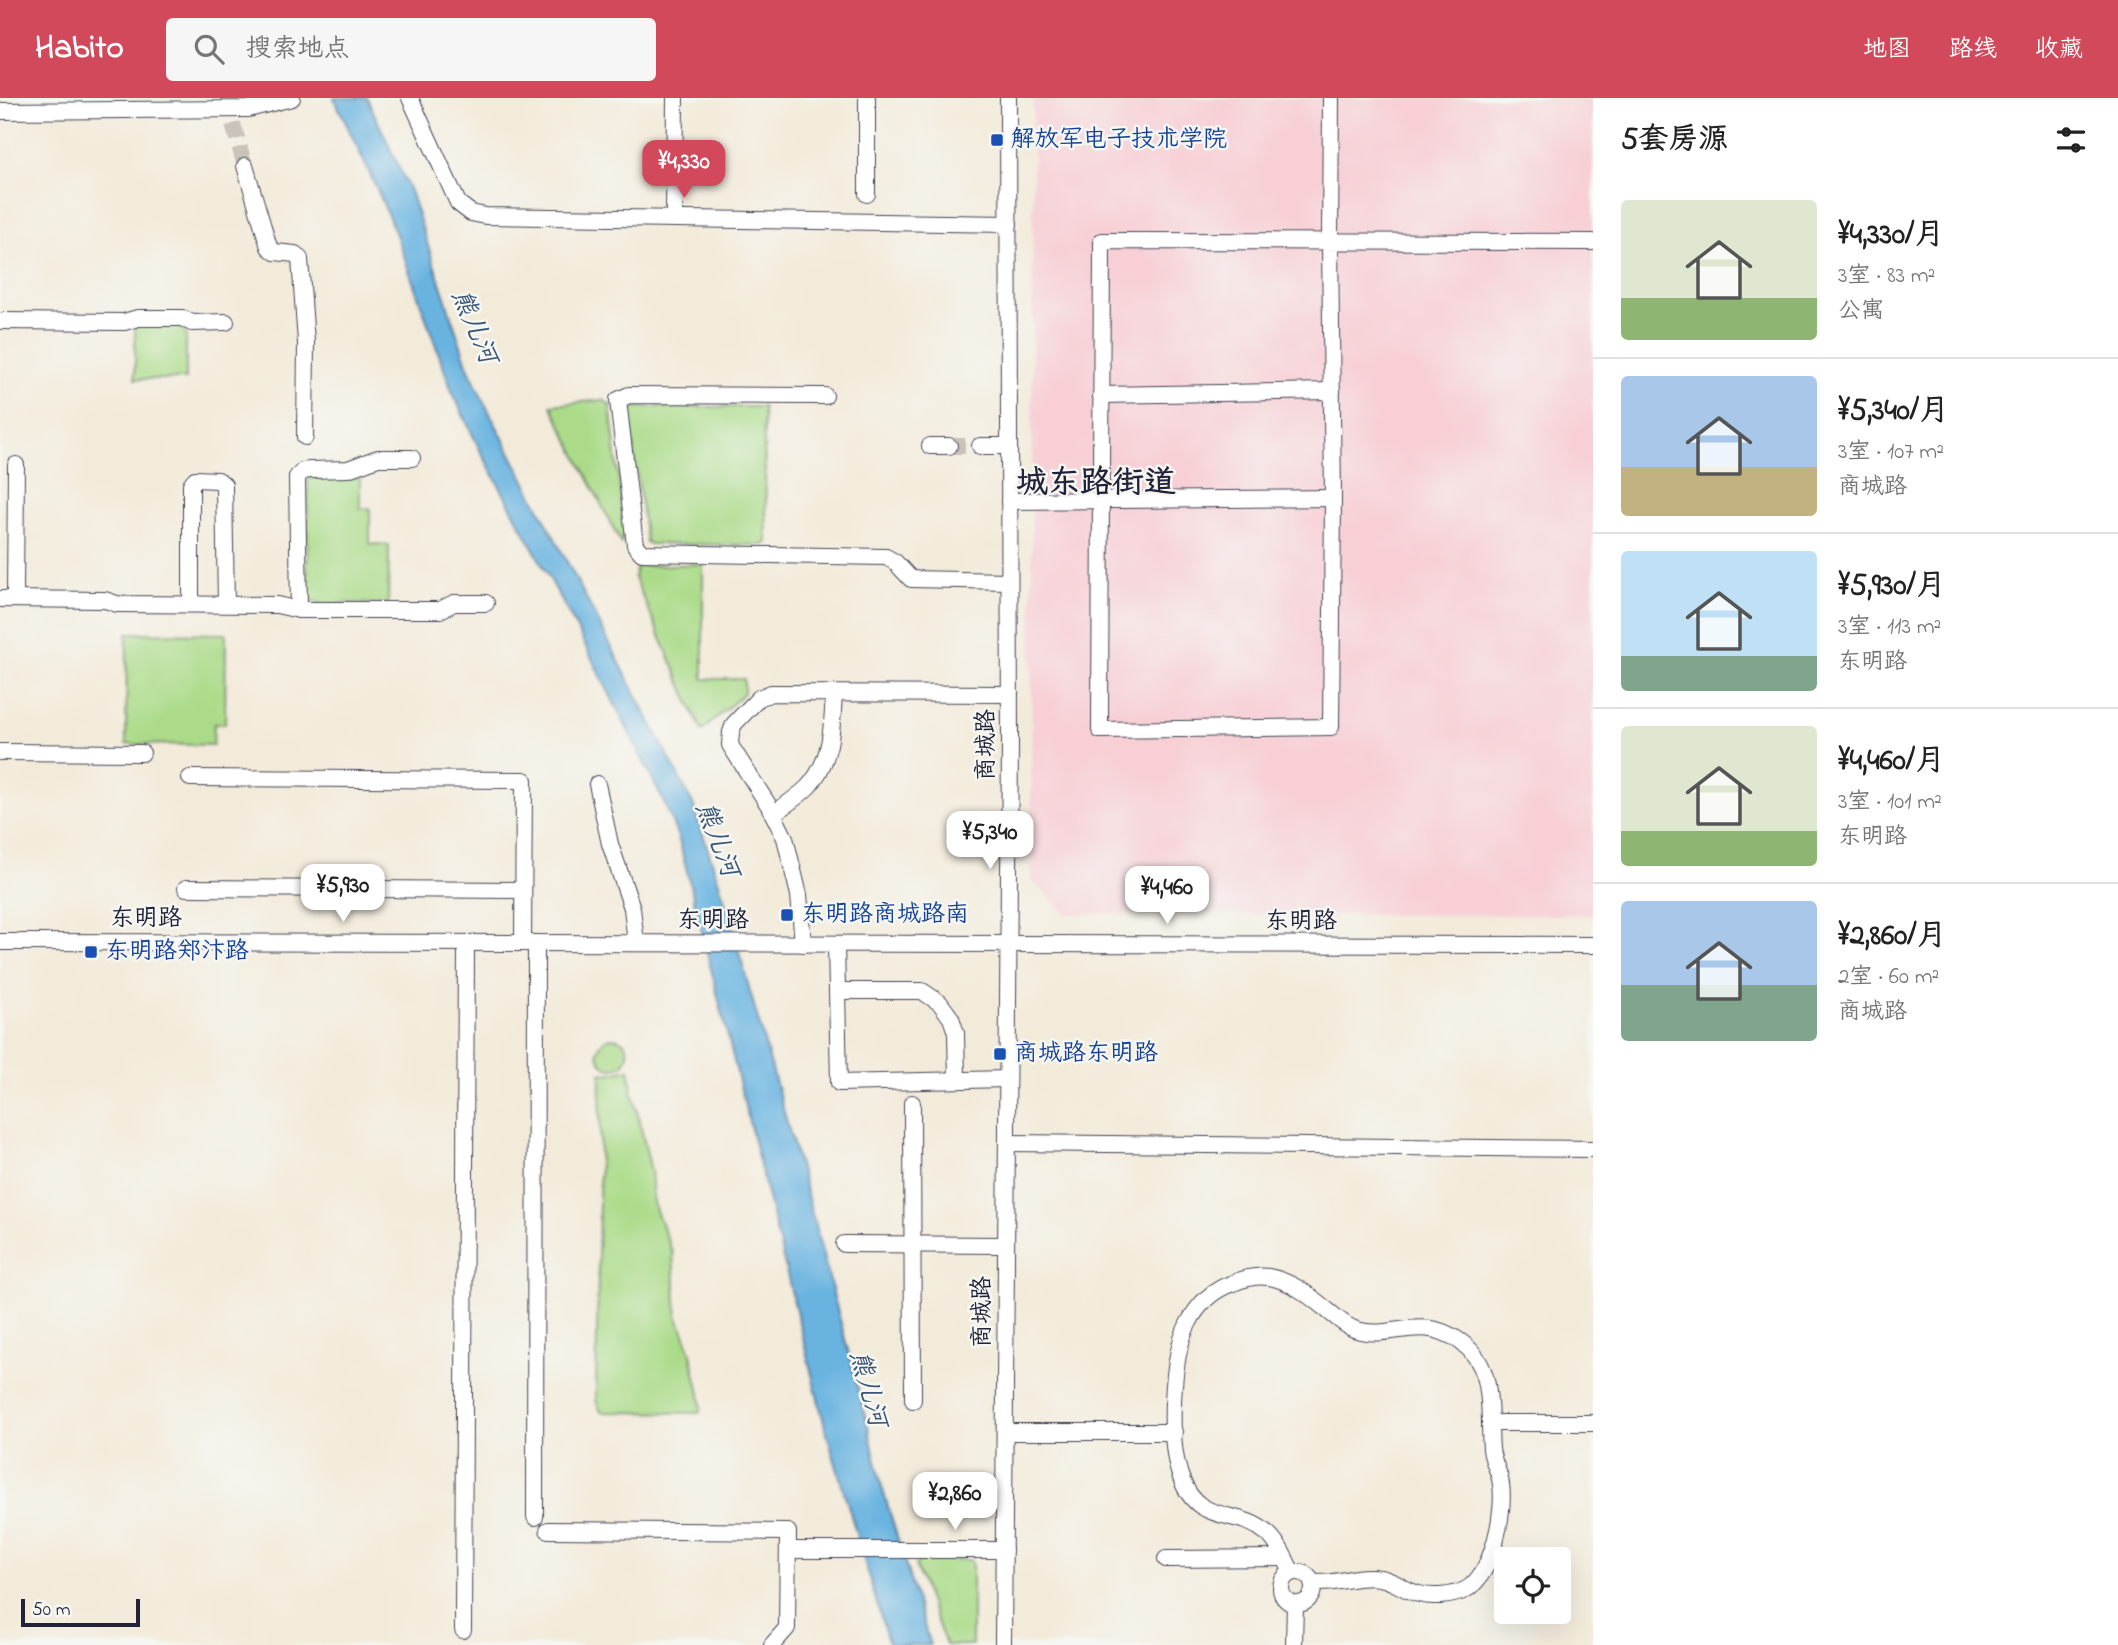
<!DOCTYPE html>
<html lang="zh">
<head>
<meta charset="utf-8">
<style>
  :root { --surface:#fff; --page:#f6f6f6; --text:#222; --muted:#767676; --line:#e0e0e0; --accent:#d1495b }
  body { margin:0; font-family:"Indie Flower","LXGW WenKai TC",sans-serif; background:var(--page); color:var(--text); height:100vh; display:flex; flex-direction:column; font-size:26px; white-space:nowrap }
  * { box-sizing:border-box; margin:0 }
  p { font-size:23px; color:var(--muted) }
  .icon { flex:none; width:38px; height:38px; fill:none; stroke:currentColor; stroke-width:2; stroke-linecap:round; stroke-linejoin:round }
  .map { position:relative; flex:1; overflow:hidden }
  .side { display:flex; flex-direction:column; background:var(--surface); width:525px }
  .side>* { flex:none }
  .buttons { position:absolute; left:1494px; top:1449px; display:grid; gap:14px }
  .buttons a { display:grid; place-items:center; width:77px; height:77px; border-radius:7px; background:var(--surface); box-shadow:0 7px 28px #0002; font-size:35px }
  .scale { position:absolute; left:21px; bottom:18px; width:119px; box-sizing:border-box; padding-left:7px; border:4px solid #22223b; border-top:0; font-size:19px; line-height:24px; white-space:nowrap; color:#22223b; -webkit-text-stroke:5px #f6f6f2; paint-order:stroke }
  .price { position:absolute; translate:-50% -60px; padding:0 16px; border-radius:14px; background:#fff; color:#222; font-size:23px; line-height:46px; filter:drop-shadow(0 2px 4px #0008) }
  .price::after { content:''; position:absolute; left:50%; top:42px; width:21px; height:16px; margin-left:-10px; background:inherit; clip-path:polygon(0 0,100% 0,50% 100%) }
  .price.on { background:var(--accent); color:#fff }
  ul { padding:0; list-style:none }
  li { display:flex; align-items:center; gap:21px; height:175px; padding:0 28px }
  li+li { border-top:2px solid var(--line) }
  li span { display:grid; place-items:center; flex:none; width:196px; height:140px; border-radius:7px; color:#555 }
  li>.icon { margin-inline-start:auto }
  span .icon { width:84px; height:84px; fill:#fffc; stroke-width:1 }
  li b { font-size:30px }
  h2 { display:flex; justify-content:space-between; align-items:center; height:84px; padding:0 28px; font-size:30px }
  header { display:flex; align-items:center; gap:42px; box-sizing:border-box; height:98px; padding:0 35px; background:var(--accent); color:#fff }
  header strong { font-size:33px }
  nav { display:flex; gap:38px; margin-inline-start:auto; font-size:24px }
  .search { width:490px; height:63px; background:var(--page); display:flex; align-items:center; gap:18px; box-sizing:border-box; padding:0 24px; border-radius:7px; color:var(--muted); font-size:26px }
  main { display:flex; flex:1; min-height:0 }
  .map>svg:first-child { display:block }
  .built { fill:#f7cfd5 }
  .green { fill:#abdb89; stroke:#667e62; stroke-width:2 }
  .water { fill:#67b3e0; stroke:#446a8e; stroke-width:2 }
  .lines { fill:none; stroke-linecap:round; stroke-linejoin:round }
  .minor-tunnel { stroke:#c9c3ba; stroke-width:16; stroke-dasharray:16 8; stroke-linecap:butt }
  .minor-casing { stroke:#414053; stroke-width:18 }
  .minor { stroke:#fff; stroke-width:16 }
  .transit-dot { fill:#1a4fb4; stroke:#f6f6f2; stroke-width:2.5 }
  .labels { text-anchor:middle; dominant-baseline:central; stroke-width:5; stroke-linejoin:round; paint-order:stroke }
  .transit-label { font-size:24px; fill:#164399; stroke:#f6f6f2; text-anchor:start }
  .street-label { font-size:24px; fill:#22223b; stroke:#f6f6f2 }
  .water-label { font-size:26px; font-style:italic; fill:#3a5575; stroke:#f6f6f2 }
  .district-label { font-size:32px; font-weight:bold; fill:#22223b; stroke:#f6f6f2 }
</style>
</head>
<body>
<header>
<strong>Habito</strong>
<div class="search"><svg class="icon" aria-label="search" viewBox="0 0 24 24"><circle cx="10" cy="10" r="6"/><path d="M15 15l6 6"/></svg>搜索地点</div>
<nav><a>地图</a><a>路线</a><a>收藏</a></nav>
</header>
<main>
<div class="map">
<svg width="1593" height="1547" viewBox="0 0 1593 1547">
  <rect width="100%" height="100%" fill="#f6f6f2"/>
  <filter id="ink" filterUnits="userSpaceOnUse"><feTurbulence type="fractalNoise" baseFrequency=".0143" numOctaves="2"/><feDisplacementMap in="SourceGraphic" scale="14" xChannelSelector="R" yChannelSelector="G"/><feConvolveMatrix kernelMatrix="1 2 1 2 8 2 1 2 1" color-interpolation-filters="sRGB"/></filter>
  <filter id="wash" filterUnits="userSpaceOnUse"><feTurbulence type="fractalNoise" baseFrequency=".00686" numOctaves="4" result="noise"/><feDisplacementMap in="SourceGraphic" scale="28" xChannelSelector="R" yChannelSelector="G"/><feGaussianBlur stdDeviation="1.57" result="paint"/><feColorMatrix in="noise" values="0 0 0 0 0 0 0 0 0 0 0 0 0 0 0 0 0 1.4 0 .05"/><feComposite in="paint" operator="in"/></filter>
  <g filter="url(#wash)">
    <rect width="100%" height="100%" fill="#f3ebda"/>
    <!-- built -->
    <path class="built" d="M1033,0h560v817l-527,-1 -35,-35z"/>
    <!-- green -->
    <g class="green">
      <path d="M174,226l8,3 4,8v44h-51v-54z"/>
      <path d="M603,302l7,5 15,128 -4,10 -70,-138z"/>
      <path d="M634,309h129l4,135 -3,3 -114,-1 -4,-2 -17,-129z"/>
      <path d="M308,380h52v30h10v36l19,1 -1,59 -67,-1c-9,-1 -12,-4 -14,-13z"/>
      <path d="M703,466v115h41v14l-42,38 -68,-154 3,-11z"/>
      <path d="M127,535l99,1 -1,90h-11l-1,21 -87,-1z"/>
      <circle cx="613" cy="955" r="15"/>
      <path d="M629,971l3,21 19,81 2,32 20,51 4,61 13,35 10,44 1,14 -2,5 -98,-1 -5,-12 5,-327 7,1z"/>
      <path d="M922,1462h48l2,4v81h-26l-31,-80z"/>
    </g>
    <!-- water -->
    <path class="water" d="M334,0h33l43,93 58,176 15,33 210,404 30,91 79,281 66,250 14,61 48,158h-41l-64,-218 -146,-587 -14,-36 -88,-175 -99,-183 -26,-55 -55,-154 -19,-46z"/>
  </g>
  <g filter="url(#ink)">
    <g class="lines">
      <!-- minor-tunnel -->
      <g class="minor-tunnel">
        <path d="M233,26l12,42"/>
        <path d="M949,348h31"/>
      </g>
      <defs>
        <g id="minor">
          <path d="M410,0l48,105 13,10 15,3 523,8"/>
          <path d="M1331,0l-1,143 3,257 -2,229 -231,3 2,-489 491,1"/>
          <path d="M0,13l248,-2 44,-11"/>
          <path d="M245,68l24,81 6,5 20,2 5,5 6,83 -1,95"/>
          <path d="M867,96v-96"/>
          <path d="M674,121l1,-121"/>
          <path d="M0,223l124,1 14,-4h44l10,5 34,-1"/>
          <path d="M1101,297l231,-4"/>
          <path d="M825,298l-196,-1 -11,5 17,145 7,8 244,4 9,5 16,17 98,2"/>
          <path d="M930,348h19"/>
          <path d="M980,348h29"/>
          <path d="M1009,403l324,-3"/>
          <path d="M0,501l105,1 12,4 160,1 22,5h141l14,-7h32"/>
          <path d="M15,501l1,-134"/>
          <path d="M191,506v-120l4,-5 23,1 6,5 2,119"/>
          <path d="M299,512l-2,-133 6,-6 7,-1 38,-1 30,-11h34"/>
          <path d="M0,654l142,1"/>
          <path d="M190,680l334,2 -1,163"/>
          <path d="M597,686l13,60 22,64 4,35"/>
          <path d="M773,716c11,-8 25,-17 35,-27 24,-26 24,-60 26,-93"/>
          <path d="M186,790l337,2"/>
          <path d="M0,844l1593,3"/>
          <path d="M803,846l-4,-49 -14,-57 -16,-32 -39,-61 1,-13 3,-8 25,-26 12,-5 239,1"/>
          <path d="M836,846l3,139 168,-4"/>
          <path d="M837,893h85l18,12 11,15 5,15 1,47"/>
          <path d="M912,1005l1,297"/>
          <path d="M1007,1045l586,6"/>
          <path d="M844,1146l162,1"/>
          <path d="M1490,1325h103"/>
          <path d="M1005,1334h169"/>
          <path d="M535,1419l1,-574"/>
          <path d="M548,1432l240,2 -1,96 -15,17"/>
          <path d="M788,1452h216"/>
          <path d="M1166,1461l118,-1"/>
          <circle cx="1297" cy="1490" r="16"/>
          <path d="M1292,1475c-6,-13 -14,-31 -25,-40 -32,-27 -69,-5 -87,-58 -12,-35 -9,-118 8,-151 10,-20 24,-34 45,-41 12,-5 24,-8 36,-6 26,5 43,21 63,37 6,5 14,12 22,15 36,13 66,-17 107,13 35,25 27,69 30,107 1,11 7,20 9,30 7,28 -7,97 -35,111 -12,6 -33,8 -46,4 -14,-3 -25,-14 -39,-16 -17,-3 -30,2 -47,4 -7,1 -14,1 -21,1"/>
          <path d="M463,1532l3,-687"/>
          <path d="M1003,1547l7,-901 -2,-646"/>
          <path d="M1294,1547l1,-41"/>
        </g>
      </defs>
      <!-- minor casing -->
      <use href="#minor" class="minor-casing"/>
      <!-- minor -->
      <use href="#minor" class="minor"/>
    </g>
  </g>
  <!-- markers -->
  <g class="transit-dot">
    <rect x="990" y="35" width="14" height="14" rx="3.5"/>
    <rect x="780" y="810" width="14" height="14" rx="3.5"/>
    <rect x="84" y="847" width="14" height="14" rx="3.5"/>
    <rect x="993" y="949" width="14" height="14" rx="3.5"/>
  </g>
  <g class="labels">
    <!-- transit labels -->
    <g class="transit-label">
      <text x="1011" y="42">解放军电子技术学院</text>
      <text x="801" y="817">东明路商城路南</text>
      <text x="105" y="854">东明路郑汴路</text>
      <text x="1014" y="956">商城路东明路</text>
    </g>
    <!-- street labels -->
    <g class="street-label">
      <text transform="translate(987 647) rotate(-90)">商城路</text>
      <text x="146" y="821">东明路</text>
      <text x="713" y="823">东明路</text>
      <text x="1301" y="824">东明路</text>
      <text transform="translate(983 1214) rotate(-90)">商城路</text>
    </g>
    <!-- water labels -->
    <g class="water-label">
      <text transform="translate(473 229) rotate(67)">熊儿河</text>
      <text transform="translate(716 742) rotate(69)">熊儿河</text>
      <text transform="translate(867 1291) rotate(75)">熊儿河</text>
    </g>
    <!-- district labels -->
    <g class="district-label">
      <text x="1096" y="386">城东路街道</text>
    </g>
  </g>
</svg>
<div class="buttons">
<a><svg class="icon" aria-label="locate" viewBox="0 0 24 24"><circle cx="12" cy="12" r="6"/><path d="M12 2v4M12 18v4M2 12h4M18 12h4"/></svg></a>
</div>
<div class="scale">50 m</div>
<b class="price on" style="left:684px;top:102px">¥4,330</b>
<b class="price" style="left:990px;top:773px">¥5,340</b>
<b class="price" style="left:343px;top:826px">¥5,930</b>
<b class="price" style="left:1167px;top:828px">¥4,460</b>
<b class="price" style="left:955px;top:1434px">¥2,860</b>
</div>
<section class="side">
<h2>5套房源<svg class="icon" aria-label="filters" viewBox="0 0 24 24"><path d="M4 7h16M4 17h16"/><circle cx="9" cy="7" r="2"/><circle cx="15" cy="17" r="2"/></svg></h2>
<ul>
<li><span style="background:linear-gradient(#dfe7d0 70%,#8fb573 0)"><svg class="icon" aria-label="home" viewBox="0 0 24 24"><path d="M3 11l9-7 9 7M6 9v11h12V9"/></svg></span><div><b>¥4,330/月</b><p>3室 · 83 m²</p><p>公寓</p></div></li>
<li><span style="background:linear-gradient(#a9c7e8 65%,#c2b280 0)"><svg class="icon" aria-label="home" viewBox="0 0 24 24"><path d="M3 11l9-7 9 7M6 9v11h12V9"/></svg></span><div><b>¥5,340/月</b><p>3室 · 107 m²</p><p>商城路</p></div></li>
<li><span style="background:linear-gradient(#bfe0f5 75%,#7fa58c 0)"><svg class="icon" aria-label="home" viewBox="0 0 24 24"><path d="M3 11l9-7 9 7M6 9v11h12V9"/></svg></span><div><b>¥5,930/月</b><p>3室 · 113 m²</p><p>东明路</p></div></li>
<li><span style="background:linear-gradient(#dfe7d0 75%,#8fb573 0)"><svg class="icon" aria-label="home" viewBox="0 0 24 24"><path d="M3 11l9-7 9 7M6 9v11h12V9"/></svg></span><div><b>¥4,460/月</b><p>3室 · 101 m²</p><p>东明路</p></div></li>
<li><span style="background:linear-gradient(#a9c7e8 60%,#7fa58c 0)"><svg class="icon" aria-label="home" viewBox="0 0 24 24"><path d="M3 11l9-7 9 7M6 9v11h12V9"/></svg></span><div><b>¥2,860/月</b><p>2室 · 60 m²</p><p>商城路</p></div></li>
</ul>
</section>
</main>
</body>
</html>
